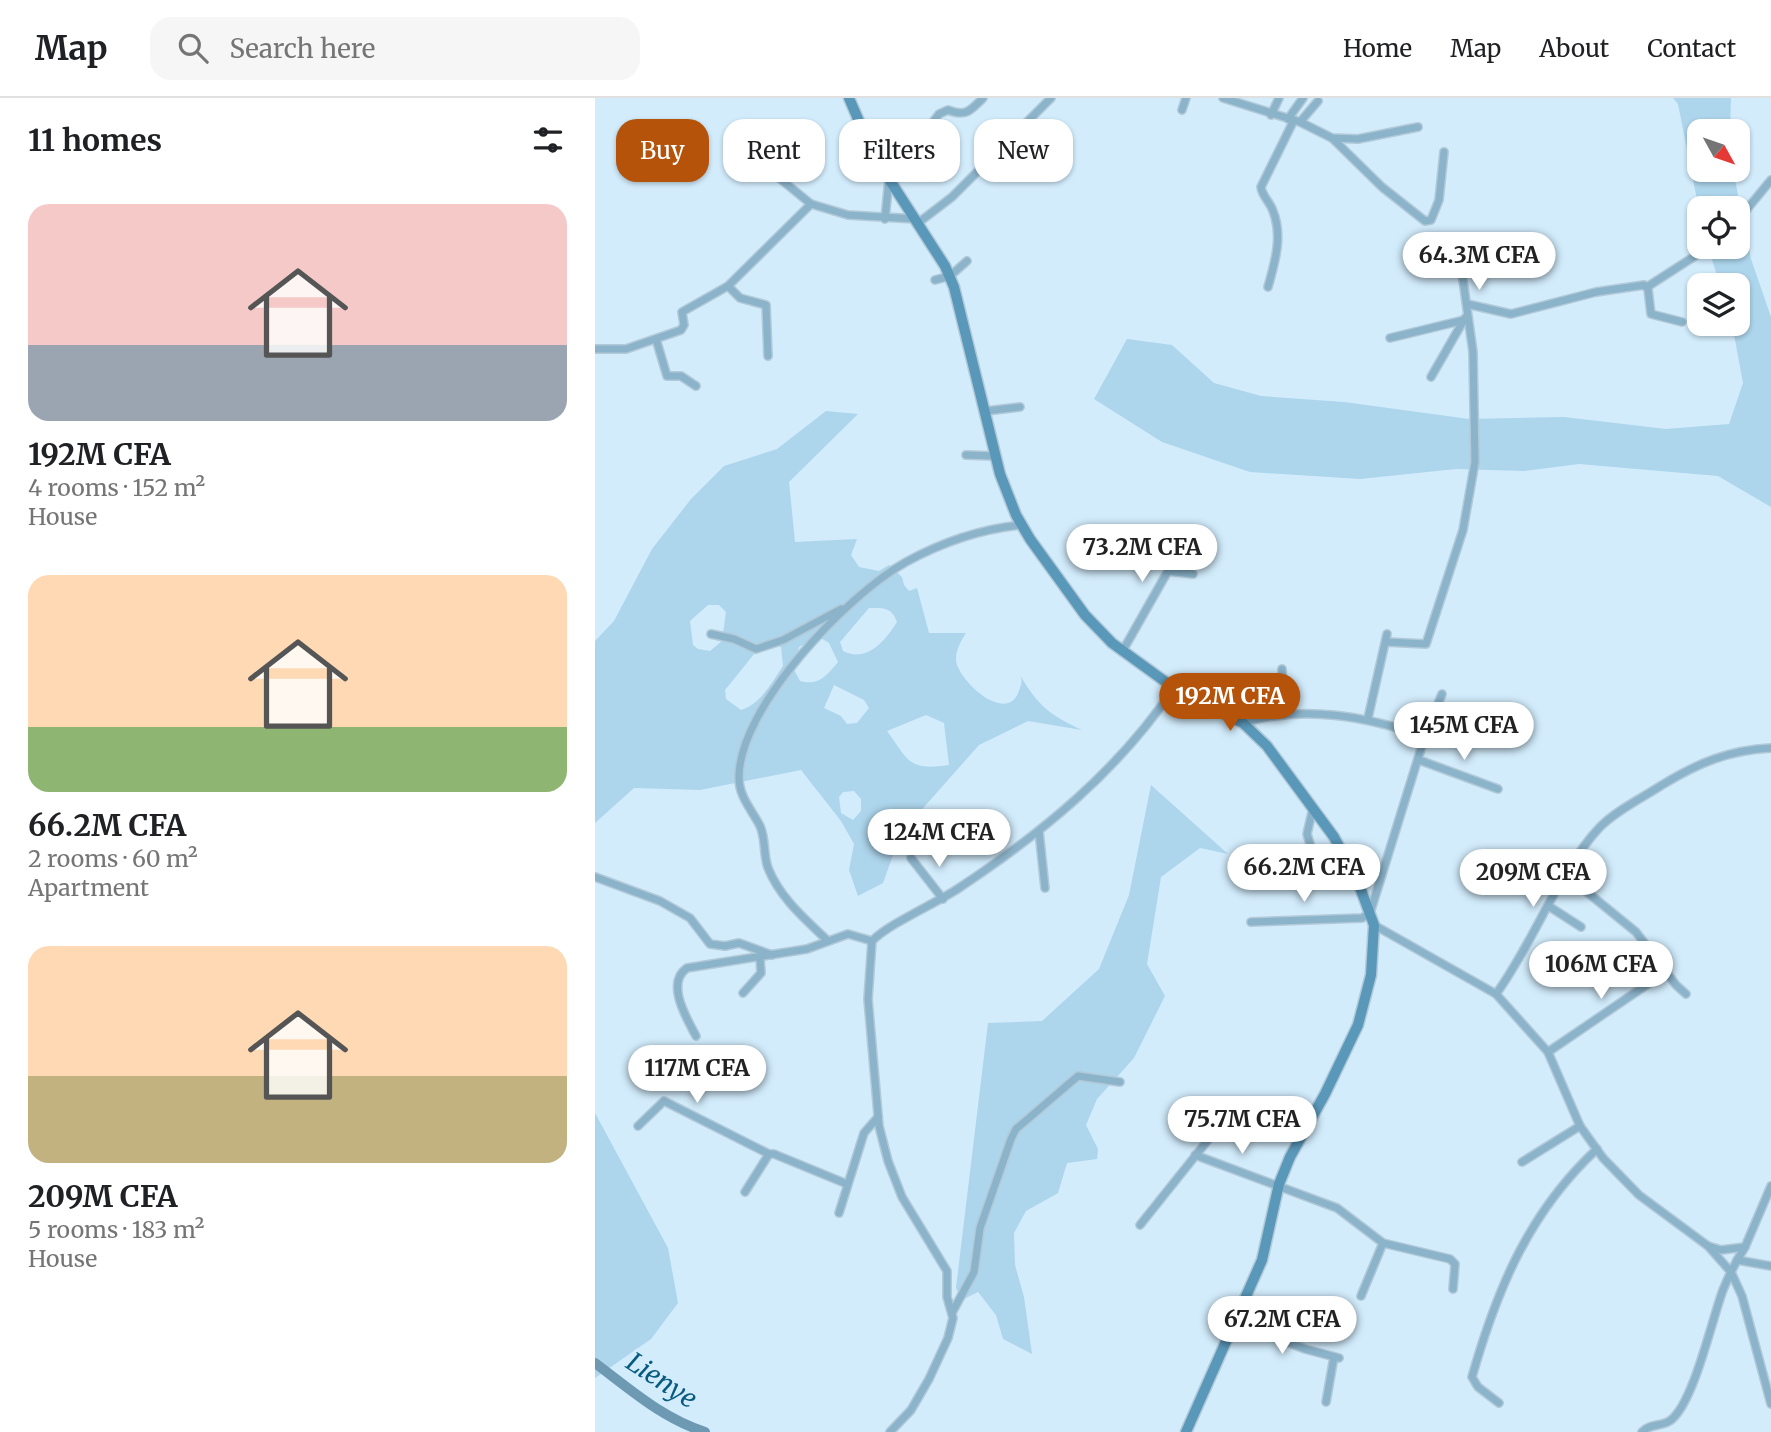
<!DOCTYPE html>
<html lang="en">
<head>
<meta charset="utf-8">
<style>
  :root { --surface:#fff; --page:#f6f6f6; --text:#202124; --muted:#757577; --line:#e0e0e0; --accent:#b45309 }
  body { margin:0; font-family:Merriweather,serif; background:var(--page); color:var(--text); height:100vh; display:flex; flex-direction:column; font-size:26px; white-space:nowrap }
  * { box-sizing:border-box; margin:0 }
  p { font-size:23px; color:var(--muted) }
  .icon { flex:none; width:38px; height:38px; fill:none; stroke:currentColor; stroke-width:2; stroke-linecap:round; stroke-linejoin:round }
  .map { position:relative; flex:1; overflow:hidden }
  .panel { display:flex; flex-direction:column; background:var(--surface); width:595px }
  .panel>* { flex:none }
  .top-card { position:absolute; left:21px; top:21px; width:665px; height:63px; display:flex; gap:14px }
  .needle { width:46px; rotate:130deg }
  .fabs { position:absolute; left:1092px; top:21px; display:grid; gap:14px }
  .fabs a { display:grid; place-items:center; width:63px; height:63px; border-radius:14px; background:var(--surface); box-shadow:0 2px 5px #0004; font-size:35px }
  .price { position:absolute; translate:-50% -60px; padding:0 16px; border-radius:24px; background:#fff; color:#222; font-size:23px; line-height:46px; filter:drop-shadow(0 2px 4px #0008) }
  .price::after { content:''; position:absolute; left:50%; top:42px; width:21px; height:16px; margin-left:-10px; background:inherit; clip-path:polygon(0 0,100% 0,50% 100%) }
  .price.current { background:var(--accent); color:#fff }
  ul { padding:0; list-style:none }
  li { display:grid; align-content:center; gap:14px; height:371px; padding:0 28px }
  li span { display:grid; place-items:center; height:217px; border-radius:21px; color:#555 }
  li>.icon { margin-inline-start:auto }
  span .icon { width:126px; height:126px; fill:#fffc; stroke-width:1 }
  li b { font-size:30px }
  h2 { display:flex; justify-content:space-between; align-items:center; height:84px; padding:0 28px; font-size:30px }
  .chip { padding:0 24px; border-radius:21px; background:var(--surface); box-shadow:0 2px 5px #0004; font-size:24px; line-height:63px }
  .chip.current { background:var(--accent); color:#fff }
  header { display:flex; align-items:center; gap:42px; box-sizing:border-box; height:98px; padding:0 35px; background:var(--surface); border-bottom:2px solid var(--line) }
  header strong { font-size:33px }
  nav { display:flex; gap:38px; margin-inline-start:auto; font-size:24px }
  .search { width:490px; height:63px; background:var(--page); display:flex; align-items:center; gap:18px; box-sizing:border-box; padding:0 24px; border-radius:21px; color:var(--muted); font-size:26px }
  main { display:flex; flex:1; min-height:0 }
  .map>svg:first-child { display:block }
  .green { fill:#add5ec; fill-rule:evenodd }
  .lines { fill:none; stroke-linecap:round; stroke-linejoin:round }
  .river { stroke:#6d99b2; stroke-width:10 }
  .street-casing { stroke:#b2c9d8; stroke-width:10 }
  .secondary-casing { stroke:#b2c9d8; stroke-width:13 }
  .street { stroke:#8bb3ca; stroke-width:7 }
  .secondary { stroke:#5a98ba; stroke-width:10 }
  .labels { text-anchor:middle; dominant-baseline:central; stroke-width:6; stroke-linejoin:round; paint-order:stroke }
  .water-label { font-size:26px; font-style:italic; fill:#075b7e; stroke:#d2ecfc }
</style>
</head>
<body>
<header>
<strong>Map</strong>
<div class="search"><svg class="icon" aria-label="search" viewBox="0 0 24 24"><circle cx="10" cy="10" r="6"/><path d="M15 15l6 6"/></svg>Search here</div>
<nav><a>Home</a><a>Map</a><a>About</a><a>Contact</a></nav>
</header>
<main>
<section class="panel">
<h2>11 homes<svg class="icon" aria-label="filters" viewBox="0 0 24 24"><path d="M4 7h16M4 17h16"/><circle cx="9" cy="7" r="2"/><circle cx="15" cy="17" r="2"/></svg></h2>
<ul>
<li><span style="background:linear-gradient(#f6c9c9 65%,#9aa5b1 0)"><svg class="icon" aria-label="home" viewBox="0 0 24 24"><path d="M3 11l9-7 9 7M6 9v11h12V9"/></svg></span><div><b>192M CFA</b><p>4 rooms · 152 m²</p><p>House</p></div></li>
<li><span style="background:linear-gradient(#ffd9b3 70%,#8fb573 0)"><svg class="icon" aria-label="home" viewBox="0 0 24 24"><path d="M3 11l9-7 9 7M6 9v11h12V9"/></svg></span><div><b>66.2M CFA</b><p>2 rooms · 60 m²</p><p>Apartment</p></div></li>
<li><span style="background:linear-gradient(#ffd9b3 60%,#c2b280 0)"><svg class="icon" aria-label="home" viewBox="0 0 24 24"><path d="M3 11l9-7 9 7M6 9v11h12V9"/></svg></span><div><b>209M CFA</b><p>5 rooms · 183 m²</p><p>House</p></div></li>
</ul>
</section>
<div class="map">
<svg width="1176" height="1334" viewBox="0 0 1176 1334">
  <rect width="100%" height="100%" fill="#d2ecfc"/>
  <!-- green -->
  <g class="green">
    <path d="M1078,0h58l-1,33h-31v39h34l18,89 20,58v190l-53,-31 -139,-12 -55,7 -68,-2 -96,10 -110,-7 -88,-30 -68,-43 33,-60 45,6 42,38 47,13 83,6 125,17 95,-2 102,12 63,-5 14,-41 -11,-59h6v-39h-18l-12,-38h30v-39l-39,2 -21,-106z"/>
    <path d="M231,313l32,3 -69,68 6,60 62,-3 -6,16 8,12 20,4 10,-6 13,12 2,8 5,6 8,-3 12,45h37c-4,6 -10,16 -10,25 -2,19 50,69 63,33 2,-7 4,-9 1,-16 18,31 30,40 62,55l-54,-9 -49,24 -78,88 -18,50 -25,13 -9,-26 5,-26 -13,-23 -40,-51 -101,20 -66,-2 -39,35v-182l19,-20 38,-72 39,-50 33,-33 53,-17zM113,507h11l7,7 -4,29 -12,10 -12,-2 -5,-4 -3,-24zM274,510c14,0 23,-1 28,14 -12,19 -30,41 -54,29l-3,-9zM224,539l10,6 9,19c-12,14 -19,24 -38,19l-7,-13 6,-21zM168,545l18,4 2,19c-11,16 -22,38 -42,44l-15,-11 -1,-9zM239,587l30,15 5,8 -12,15 -10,1 -6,-8 -17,-8zM331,617l18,8 5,42c-41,6 -40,-4 -62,-34zM259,693l7,8v12l-8,9 -12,-7 -2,-16 4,-5z"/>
    <path d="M556,687l77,69 -28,-6 -39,29 -14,87 18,32 -31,62 -37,41 -11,26 12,24 -1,10 -30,4 -9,30 -32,18 -12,22 1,32 9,32 8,57 -29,-15 -7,-24 -18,-23 -16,8 -6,-12 32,-265 54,-2 57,-52 30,-74z"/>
    <path d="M0,1015l73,135 10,55 -27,36 -56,39z"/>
  </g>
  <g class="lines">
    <!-- river -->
    <path class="river" d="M0,1265c36,27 67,55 110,69"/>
    <defs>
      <g id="street">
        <path d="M628,0l77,24 32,16 26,1 60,-12"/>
        <path d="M587,12l4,-12"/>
        <path d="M676,17l8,-17"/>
        <path d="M693,21l15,-21"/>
        <path d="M705,24l18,-21"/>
        <path d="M738,41l49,48 43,34 6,-1 8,-20 5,-48"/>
        <path d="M167,66l49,40 37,11 68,4"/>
        <path d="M286,68l43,-32 15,-20 9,-4c18,7 22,1 35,-12"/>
        <path d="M290,121l4,-40"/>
        <path d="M1143,122l33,-40"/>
        <path d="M323,125l34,-26 99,-99"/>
        <path d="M340,182l15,-4 17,-15"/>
        <path d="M133,188l12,12 26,7 2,51"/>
        <path d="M673,189c7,-25 15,-51 5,-76 -3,-9 -11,-15 -12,-24l33,-67"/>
        <path d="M1052,189l62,-40"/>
        <path d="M872,206l44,10 85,-22 48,-7 4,4 3,25 31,8"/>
        <path d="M795,240l74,-18"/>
        <path d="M61,241l11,37h14l15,10"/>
        <path d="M0,251h31l55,-19 3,-5 -2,-13 46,-26 83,-82"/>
        <path d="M836,279l34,-59"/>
        <path d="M391,313l34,-4"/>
        <path d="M371,357l29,1"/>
        <path d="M116,536l23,5 22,10 27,-9 58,-31"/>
        <path d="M791,544l40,2 37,-114 12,-68 -2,-110 -11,-79"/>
        <path d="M527,554l46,-81 25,3"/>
        <path d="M687,571l2,46"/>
        <path d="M773,620l19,-84"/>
        <path d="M648,625c61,-19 123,-6 182,13"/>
        <path d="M824,662l79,29"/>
        <path d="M444,733l6,57"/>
        <path d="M716,749l-4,-13 6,-26"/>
        <path d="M316,760l32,41"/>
        <path d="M971,777l70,57 40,53 10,9"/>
        <path d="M0,779l65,24 30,17 20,26 15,2 14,-3 33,12"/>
        <path d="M955,809l31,20"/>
        <path d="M656,824l111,-4 8,-5 55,-177 17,-42"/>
        <path d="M779,827l122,69 52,58 32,74 23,32 36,37 69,51 13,4 24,-3 26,-61"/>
        <path d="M233,843c-23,-22 -48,-43 -60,-73 -5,-14 -2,-29 -8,-42 -8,-16 -21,-29 -21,-48 -1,-70 108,-183 167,-216 35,-19 75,-33 115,-37"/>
        <path d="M148,895l18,-20 -1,-15"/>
        <path d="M901,896c37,-50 63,-124 104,-167 17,-17 42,-29 62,-42 36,-22 67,-35 109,-37"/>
        <path d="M101,938c-9,-17 -31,-53 -9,-68l120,-19 41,-15 24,7"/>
        <path d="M953,954l119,-81"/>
        <path d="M43,1028l26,-25 105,53"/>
        <path d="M600,1057l142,53 46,35 67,16 5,5 -2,25"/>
        <path d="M927,1064l58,-36"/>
        <path d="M150,1094l24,-38h5l73,30"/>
        <path d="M244,1115l25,-80 14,-16"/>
        <path d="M545,1127l88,-110"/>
        <path d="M1113,1148l23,26 11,24 29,108"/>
        <path d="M1142,1162l34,6"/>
        <path d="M766,1198l22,-53"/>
        <path d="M358,1213l21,-39 6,-44 31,-89 5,-10 62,-53 42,6"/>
        <path d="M641,1224l69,27 34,9"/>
        <path d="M731,1304l8,-45"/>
        <path d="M904,1305l-21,-16 -6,-10c25,-88 57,-165 125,-228"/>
        <path d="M295,1334l21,-22 18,-31 19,-41 5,-20 -6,-21v-26l-45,-74 -14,-36 -9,-35 -11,-127 4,-58c18,-18 63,-37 87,-53 83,-55 159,-117 215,-200"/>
        <path d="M1047,1334c8,-9 20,-5 29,-12 23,-18 41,-101 52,-130 6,-15 13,-29 22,-43"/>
      </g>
      <path id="secondary" d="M254,0l24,56 72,112 9,21 46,187 16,41 14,24 55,76 27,28 62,45 69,35 24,23 67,91 24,45 16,43 -3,50 -13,50 -33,69 -35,63 -11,27 -17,76 -76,172"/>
    </defs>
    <!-- street casing -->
    <use href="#street" class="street-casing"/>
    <!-- secondary casing -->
    <use href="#secondary" class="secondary-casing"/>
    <!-- street -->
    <use href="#street" class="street"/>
    <!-- secondary -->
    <use href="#secondary" class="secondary"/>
  </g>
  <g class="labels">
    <!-- water labels -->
    <g class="water-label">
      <text transform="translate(67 1282) rotate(33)">Lienye</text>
    </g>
  </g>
</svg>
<div class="fabs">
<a><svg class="needle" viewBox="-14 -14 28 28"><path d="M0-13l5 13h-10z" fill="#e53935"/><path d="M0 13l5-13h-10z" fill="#757577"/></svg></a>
<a><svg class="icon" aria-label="locate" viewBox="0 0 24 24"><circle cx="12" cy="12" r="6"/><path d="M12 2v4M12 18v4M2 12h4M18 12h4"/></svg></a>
<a><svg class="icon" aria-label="layers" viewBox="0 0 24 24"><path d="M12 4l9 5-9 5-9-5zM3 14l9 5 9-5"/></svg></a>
</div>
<b class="price" style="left:884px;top:194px">64.3M CFA</b>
<b class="price" style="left:547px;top:486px">73.2M CFA</b>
<b class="price current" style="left:635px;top:635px">192M CFA</b>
<b class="price" style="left:869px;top:664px">145M CFA</b>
<b class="price" style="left:344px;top:771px">124M CFA</b>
<b class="price" style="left:709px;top:806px">66.2M CFA</b>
<b class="price" style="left:938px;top:811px">209M CFA</b>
<b class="price" style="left:1006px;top:903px">106M CFA</b>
<b class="price" style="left:102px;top:1007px">117M CFA</b>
<b class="price" style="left:647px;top:1058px">75.7M CFA</b>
<b class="price" style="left:687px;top:1258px">67.2M CFA</b>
<div class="top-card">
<a class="chip current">Buy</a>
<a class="chip">Rent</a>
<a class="chip">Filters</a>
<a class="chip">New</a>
</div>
</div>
</main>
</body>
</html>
